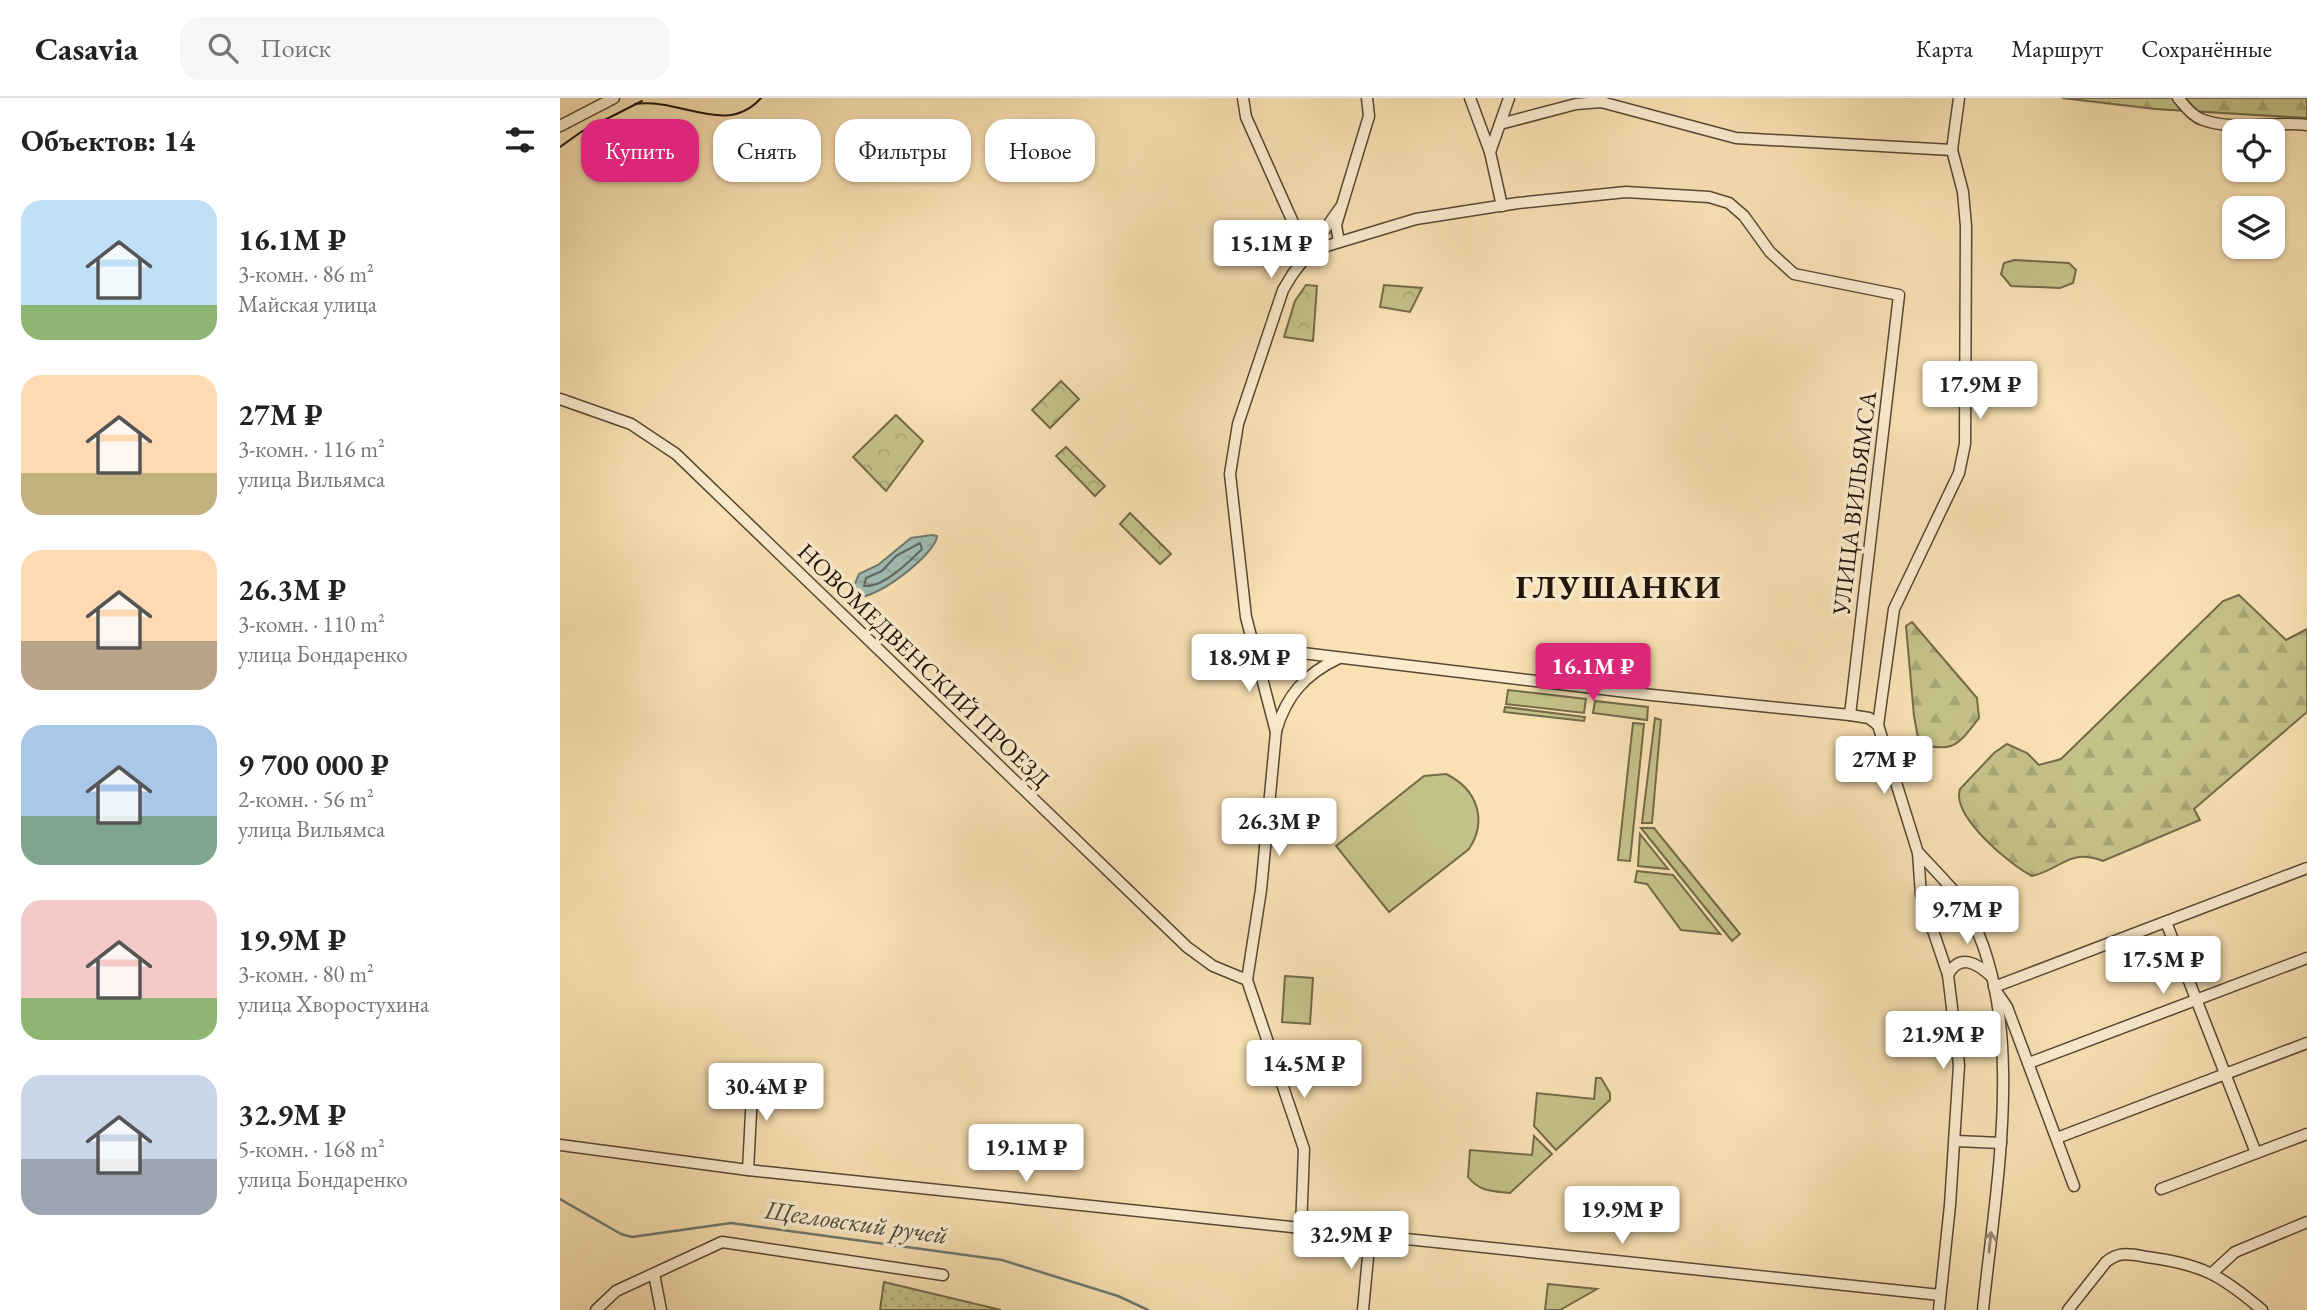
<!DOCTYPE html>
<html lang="ru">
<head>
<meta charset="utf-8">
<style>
  :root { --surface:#fff; --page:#f6f6f6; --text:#222; --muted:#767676; --line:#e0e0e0; --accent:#db2777 }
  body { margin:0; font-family:"EB Garamond",serif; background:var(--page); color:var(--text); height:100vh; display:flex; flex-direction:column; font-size:26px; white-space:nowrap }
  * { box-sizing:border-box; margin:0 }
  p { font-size:23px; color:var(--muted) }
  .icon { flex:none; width:38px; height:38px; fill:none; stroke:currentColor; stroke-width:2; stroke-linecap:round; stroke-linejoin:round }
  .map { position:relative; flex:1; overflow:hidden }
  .panel { display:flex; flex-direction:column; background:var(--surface); width:560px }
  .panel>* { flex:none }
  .top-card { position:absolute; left:21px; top:21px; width:665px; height:63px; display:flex; gap:14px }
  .buttons { position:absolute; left:1662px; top:21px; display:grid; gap:14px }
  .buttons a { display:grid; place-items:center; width:63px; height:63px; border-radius:14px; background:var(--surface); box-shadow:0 2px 5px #0004; font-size:35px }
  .price { position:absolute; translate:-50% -60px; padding:0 16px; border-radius:7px; background:#fff; color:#222; font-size:23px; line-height:46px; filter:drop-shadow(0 2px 4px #0008) }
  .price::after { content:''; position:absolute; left:50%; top:42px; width:21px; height:16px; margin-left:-10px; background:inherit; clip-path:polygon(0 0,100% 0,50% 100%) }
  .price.on { background:var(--accent); color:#fff }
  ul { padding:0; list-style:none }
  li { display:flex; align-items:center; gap:21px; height:175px; padding:0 21px }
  li span { display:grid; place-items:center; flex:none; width:196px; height:140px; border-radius:21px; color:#555 }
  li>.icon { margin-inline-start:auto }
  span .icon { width:84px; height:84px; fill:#fffc; stroke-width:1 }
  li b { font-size:30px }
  h2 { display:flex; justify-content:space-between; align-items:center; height:84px; padding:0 21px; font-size:30px }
  .tag { padding:0 24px; border-radius:21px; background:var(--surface); box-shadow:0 2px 5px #0004; font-size:24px; line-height:63px }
  .tag.on { background:var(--accent); color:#fff }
  header { display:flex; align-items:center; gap:42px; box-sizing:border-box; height:98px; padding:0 35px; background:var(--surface); border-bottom:2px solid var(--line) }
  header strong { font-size:33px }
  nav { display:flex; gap:38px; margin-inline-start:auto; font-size:24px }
  .search { width:490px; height:63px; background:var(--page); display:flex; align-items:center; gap:18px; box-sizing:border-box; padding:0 24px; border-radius:21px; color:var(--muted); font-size:26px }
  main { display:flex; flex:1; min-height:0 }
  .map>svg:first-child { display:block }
  .grass { fill:#c4c188; stroke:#726b49; stroke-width:2 }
  .forest { fill:url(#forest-firs); stroke:#726b49; stroke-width:2 }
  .park { fill:url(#park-crowns); stroke:#726b49; stroke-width:2 }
  .garden { fill:url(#garden-dots); stroke:#726b49; stroke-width:2 }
  .water { fill:url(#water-ripples); stroke:#6c7971; stroke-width:2 }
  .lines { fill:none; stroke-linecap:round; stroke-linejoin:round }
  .shore { stroke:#606860; stroke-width:2 }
  .stream { stroke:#6c7971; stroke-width:2.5 }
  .minor-casing { stroke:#564834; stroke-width:13 }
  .minor { stroke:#fbecce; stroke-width:10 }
  .tram { stroke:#1f150a; stroke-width:2 }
  .oneway { stroke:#988b76 }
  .labels { text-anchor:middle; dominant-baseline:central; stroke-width:7; stroke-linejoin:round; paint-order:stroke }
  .street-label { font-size:24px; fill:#1f150a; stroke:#fbecce }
  .water-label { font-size:26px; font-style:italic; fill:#4c4f46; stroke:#fbecce }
  .district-label { font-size:32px; font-weight:bold; letter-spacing:2px; fill:#1f150a; stroke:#fbecce }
</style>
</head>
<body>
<header>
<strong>Casavia</strong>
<div class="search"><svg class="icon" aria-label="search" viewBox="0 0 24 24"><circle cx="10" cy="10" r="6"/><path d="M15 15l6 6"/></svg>Поиск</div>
<nav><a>Карта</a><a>Маршрут</a><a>Сохранённые</a></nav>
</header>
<main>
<section class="panel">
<h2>Объектов: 14<svg class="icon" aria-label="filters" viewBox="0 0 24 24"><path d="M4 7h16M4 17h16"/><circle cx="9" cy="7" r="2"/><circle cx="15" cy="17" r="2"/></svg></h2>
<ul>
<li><span style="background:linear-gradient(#bfe0f5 75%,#8fb573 0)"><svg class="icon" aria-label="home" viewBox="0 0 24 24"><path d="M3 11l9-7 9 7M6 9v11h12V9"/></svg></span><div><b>16.1M ₽</b><p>3-комн. · 86 m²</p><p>Майская улица</p></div></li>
<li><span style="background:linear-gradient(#ffd9b3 70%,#c2b280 0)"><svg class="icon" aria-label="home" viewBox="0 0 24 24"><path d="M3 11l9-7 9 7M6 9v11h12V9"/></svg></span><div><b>27M ₽</b><p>3-комн. · 116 m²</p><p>улица Вильямса</p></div></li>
<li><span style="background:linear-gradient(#ffd9b3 65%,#b9a48a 0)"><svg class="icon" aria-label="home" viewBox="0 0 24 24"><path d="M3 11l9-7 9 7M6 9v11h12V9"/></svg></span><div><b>26.3M ₽</b><p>3-комн. · 110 m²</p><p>улица Бондаренко</p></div></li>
<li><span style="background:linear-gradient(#a9c7e8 65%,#7fa58c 0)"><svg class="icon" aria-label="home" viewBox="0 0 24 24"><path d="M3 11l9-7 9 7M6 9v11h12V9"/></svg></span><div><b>9 700 000 ₽</b><p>2-комн. · 56 m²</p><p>улица Вильямса</p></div></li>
<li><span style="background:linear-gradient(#f6c9c9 70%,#8fb573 0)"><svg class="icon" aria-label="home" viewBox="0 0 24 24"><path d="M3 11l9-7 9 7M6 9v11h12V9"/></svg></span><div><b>19.9M ₽</b><p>3-комн. · 80 m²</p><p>улица Хворостухина</p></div></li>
<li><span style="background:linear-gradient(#c9d6e8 60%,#9aa5b1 0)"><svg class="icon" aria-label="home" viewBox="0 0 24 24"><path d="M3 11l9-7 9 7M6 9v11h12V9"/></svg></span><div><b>32.9M ₽</b><p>5-комн. · 168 m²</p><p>улица Бондаренко</p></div></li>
</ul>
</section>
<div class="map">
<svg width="1747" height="1212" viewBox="0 0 1747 1212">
  <defs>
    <pattern id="forest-firs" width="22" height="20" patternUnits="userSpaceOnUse" patternTransform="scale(1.75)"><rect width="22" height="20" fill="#c4c188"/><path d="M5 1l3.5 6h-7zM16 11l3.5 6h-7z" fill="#a8a574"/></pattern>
    <pattern id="park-crowns" width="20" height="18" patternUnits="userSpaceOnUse" patternTransform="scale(1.75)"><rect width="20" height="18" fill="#c4c188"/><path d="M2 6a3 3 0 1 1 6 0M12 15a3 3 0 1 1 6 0" fill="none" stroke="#a8a574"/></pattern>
    <pattern id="garden-dots" width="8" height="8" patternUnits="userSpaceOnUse" patternTransform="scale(1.75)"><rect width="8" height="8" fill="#c4c188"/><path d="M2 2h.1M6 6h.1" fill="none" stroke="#a8a574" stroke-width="1.8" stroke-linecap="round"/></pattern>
    <pattern id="water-ripples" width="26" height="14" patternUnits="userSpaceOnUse" patternTransform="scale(1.75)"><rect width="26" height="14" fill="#a0bcb5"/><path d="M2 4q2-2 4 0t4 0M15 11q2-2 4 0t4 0" fill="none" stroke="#89a19a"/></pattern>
  </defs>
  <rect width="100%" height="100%" fill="#f9e1b3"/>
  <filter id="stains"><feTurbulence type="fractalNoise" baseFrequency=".00286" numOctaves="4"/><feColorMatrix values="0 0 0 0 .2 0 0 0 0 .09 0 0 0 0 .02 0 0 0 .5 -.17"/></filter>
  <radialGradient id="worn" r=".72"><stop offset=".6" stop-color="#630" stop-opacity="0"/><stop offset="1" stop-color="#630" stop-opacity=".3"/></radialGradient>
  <!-- grass -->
  <g class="grass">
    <path d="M1454,162l55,3 7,7 -3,13 -13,5 -49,-2 -10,-12 3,-11z"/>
    <path d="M948,592l78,9 -2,14 -78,-9z"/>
    <path d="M1035,603l53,6 -1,13 -54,-7z"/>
    <path d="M945,609l80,10 -1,4 -80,-9z"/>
    <path d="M1095,620l6,2 -9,103h-10z"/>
    <path d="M1073,625l11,1 -14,137 -12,-1z"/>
    <path d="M886,676c31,15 42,46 23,75l-80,63 -53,-66 88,-70z"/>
    <path d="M1081,730h13l86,106 -8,7z"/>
    <path d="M1080,736l28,35 -30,-3z"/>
    <path d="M1077,773l36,4 47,59 -39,-4 -34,-46 -12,-2z"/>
    <path d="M725,878l28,2 -3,46 -28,-2z"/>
    <path d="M1036,980h5l9,15v7l-54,50 -22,-24 3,-33 57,6z"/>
    <path d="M974,1038l18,18 -42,39c-18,-2 -30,-1 -42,-16l2,-27 62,5z"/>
    <path d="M988,1186l49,5 -37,21h-15z"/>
  </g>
  <!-- forest -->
  <g class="forest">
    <path d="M1502,0h245v20l-152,-9z"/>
    <path d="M1679,497l47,45 21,-11v83l-113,97 6,11 -97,41c-36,-13 -40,8 -71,15 -22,-11 -81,-60 -72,-87l34,-36 13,-9 20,9 12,12 22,-6 162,-158z"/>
    <path d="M1352,524l65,76 2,20c-21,27 -25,35 -60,26l-5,-28 -8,-90z"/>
  </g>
  <!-- park -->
  <g class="park">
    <path d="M746,187l11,1 -4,55 -29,-4 11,-36z"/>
    <path d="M824,187l38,3 -12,24 -30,-5z"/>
    <path d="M501,283l18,18 -29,29 -18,-18z"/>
    <path d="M336,317l27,26 -37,50 -33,-34z"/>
    <path d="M506,349l39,39 -10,10 -39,-40z"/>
    <path d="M570,415l41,41 -11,10 -40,-40z"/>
  </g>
  <!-- garden -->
  <path class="garden" d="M324,1184l117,28h-121z"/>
  <!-- water -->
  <path class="water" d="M372,437l5,1c-1,19 -67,68 -81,60l-1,-12 4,-10 19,-9 33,-27z"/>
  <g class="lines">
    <!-- shore -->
    <path class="shore" d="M360,445l2,6c-13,13 -39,39 -58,37l2,-8 16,-7 14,-15z"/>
    <!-- stream -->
    <path class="stream" d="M0,1101l61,35 11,3 99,-14 271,37 116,36 30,14"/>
    <defs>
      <g id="minor">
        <path d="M683,0l3,19 54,121 4,21 36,-51"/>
        <path d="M910,0l20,54 12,54"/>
        <path d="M1618,0c7,8 14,18 25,22 31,11 71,1 104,5"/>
        <path d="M940,26l76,-20 25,-2 135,36 216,12"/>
        <path d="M0,28l54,-28"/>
        <path d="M930,54l19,-54"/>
        <path d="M779,144l-3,-17 33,-109 -2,-18"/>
        <path d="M0,301l71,25 45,30 511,493 26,19 34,14"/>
        <path d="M692,549l400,48 198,20 19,3 9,7 40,128 3,42 27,80 11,90 -9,140 -11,105"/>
        <path d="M1318,627l16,-116 65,-136 6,-29 1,-218 -3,-34 -11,-42 7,-52"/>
        <path d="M716,633c10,-35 29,-57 63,-73"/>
        <path d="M1359,755c16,18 36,36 48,57 62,111 28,279 16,400"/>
        <path d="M1606,824l90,231"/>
        <path d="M1388,877c12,-23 30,-11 44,2"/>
        <path d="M1434,889l313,-119"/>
        <path d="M1436,893l11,16 67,179"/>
        <path d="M1469,965l278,-105"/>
        <path d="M1497,1040l250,-95"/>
        <path d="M1396,1043l45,2"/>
        <path d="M0,1047l188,25 1192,125"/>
        <path d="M188,1072l5,-95"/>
        <path d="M1601,1091l146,-55"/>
        <path d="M741,1131l3,-80 -57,-169 14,-90 15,-158 -30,-115 -16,-143 8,-50 45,-134 9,-15 12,-16 16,-11 96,-29 102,-16 108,-11 83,5 20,6 15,13 26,36 24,22 105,21 -49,420"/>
        <path d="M1652,1175l23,-21 72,-30"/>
        <path d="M94,1176l7,36"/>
        <path d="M36,1212l20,-19 106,-49 221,33"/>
        <path d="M803,1212l7,-74"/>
        <path d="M1508,1212l38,-48c13,-11 25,-8 41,-5 54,7 74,18 115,53"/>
      </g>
    </defs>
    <!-- minor casing -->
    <use href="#minor" class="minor-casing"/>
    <!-- minor -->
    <use href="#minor" class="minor"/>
    <!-- tram -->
    <g class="tram">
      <path d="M75,6c48,-6 91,33 126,-6"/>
      <path d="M0,49l21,-15 61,-31"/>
    </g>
  </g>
  <!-- one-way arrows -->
  <defs><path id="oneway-shaft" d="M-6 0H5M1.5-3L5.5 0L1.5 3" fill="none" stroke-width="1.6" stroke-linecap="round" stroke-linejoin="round" transform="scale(1.75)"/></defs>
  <use class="oneway" href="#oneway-shaft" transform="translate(1430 1144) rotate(-84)"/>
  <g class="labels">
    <!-- street labels -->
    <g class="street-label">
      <text transform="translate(1294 405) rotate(-83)">УЛИЦА ВИЛЬЯМСА</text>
      <text transform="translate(364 567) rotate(44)">НОВОМЕДВЕНСКИЙ ПРОЕЗД</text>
    </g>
    <!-- water labels -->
    <g class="water-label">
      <text transform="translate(296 1124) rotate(8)">Щегловский ручей</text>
    </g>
    <!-- district labels -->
    <g class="district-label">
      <text x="1059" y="489">ГЛУШАНКИ</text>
    </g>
  </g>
  <rect width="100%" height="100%" filter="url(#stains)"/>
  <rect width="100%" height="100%" fill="url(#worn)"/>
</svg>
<div class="buttons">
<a><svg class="icon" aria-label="locate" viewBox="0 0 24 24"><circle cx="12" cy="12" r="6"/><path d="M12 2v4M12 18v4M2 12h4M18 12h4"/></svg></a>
<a><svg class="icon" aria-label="layers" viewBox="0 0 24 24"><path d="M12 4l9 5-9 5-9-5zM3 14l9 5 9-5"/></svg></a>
</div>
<b class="price" style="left:711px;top:182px">15.1M ₽</b>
<b class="price" style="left:1420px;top:323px">17.9M ₽</b>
<b class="price" style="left:689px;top:596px">18.9M ₽</b>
<b class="price on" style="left:1033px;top:605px">16.1M ₽</b>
<b class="price" style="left:1324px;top:698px">27M ₽</b>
<b class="price" style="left:719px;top:760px">26.3M ₽</b>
<b class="price" style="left:1407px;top:848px">9.7M ₽</b>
<b class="price" style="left:1603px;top:898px">17.5M ₽</b>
<b class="price" style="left:1383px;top:973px">21.9M ₽</b>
<b class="price" style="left:744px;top:1002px">14.5M ₽</b>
<b class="price" style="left:206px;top:1025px">30.4M ₽</b>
<b class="price" style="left:466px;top:1086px">19.1M ₽</b>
<b class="price" style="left:1062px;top:1148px">19.9M ₽</b>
<b class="price" style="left:791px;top:1173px">32.9M ₽</b>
<div class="top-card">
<a class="tag on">Купить</a>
<a class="tag">Снять</a>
<a class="tag">Фильтры</a>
<a class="tag">Новое</a>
</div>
</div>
</main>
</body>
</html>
